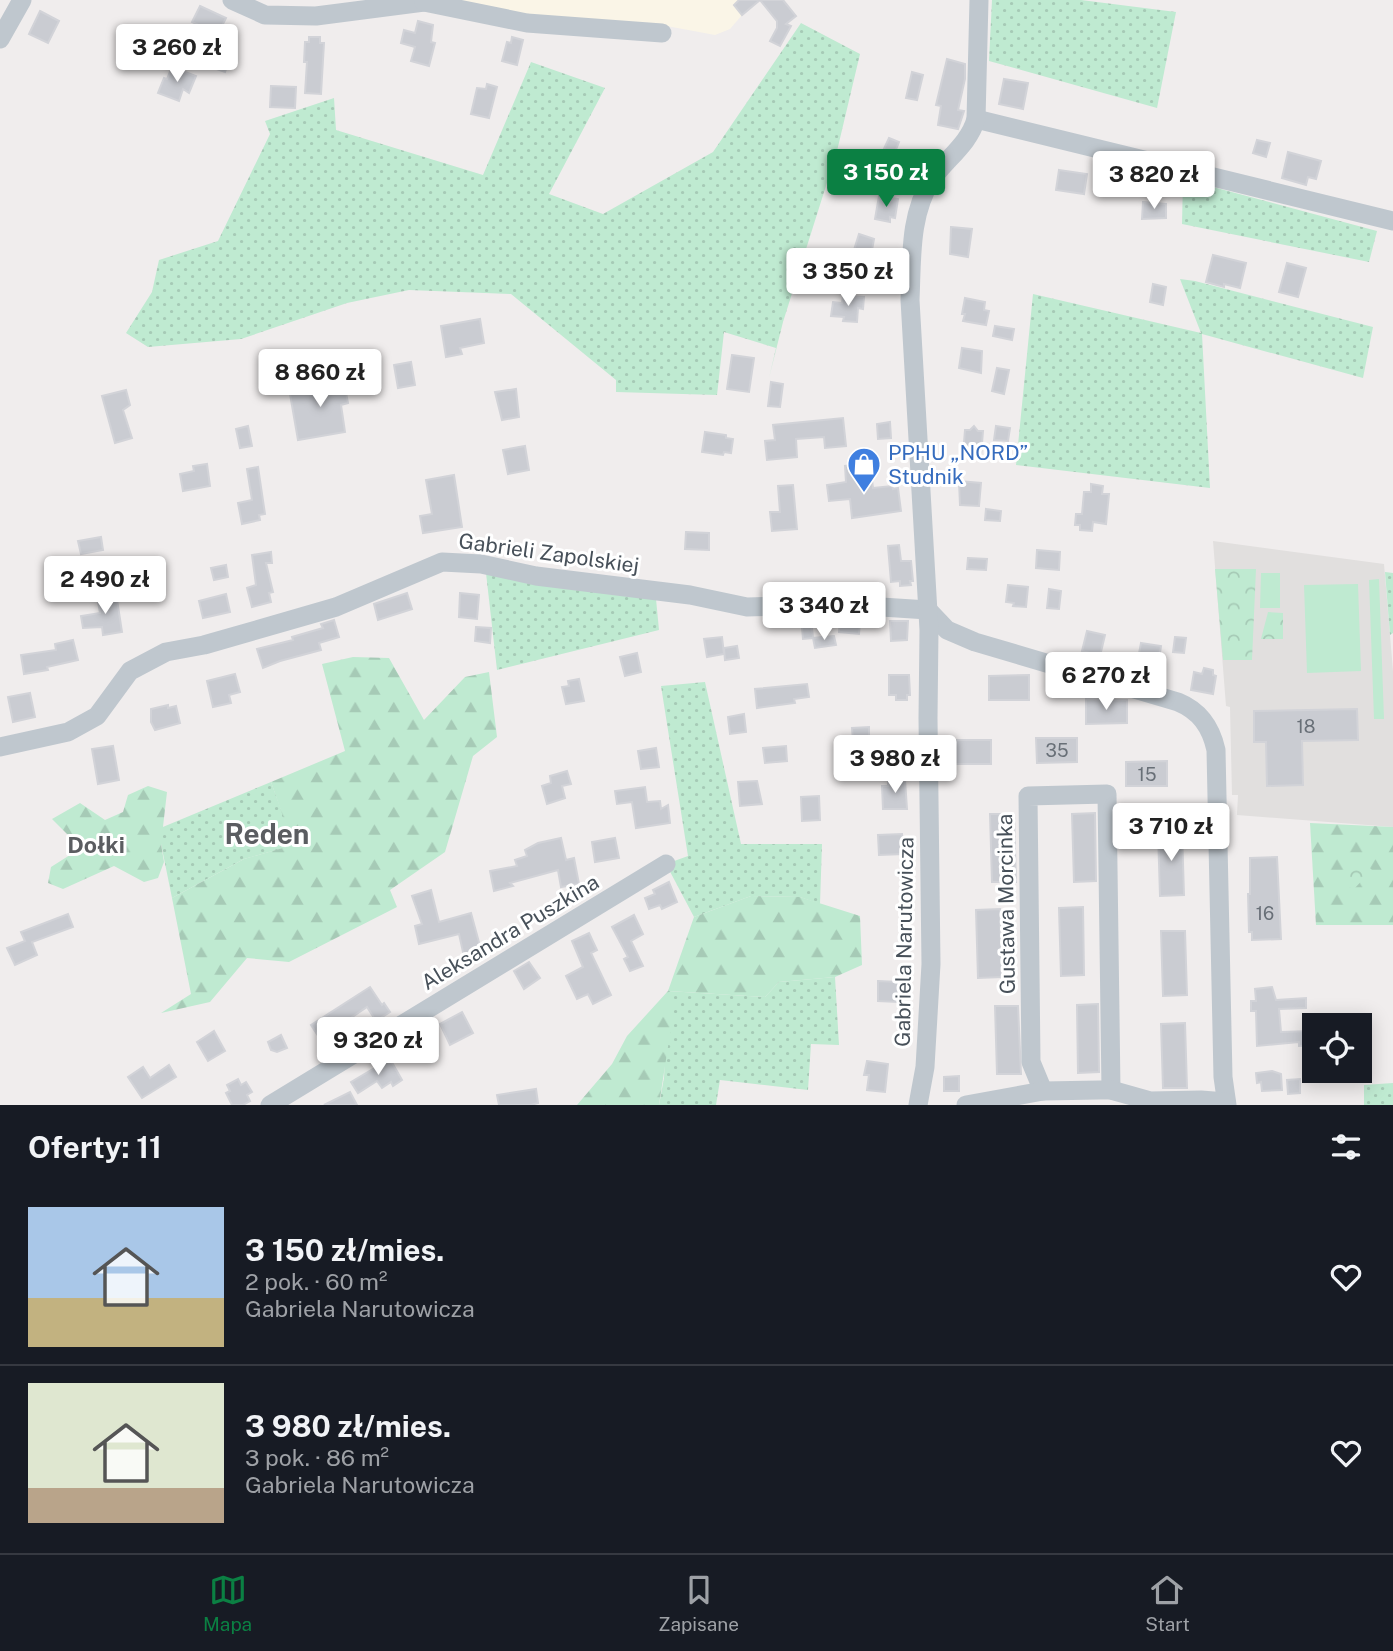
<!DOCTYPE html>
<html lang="pl">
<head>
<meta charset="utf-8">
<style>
  :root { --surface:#171b24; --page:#20242c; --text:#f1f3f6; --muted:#9ea1a6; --line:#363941; --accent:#0b8043 }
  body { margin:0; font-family:"Public Sans",sans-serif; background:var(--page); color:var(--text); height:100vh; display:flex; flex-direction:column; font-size:26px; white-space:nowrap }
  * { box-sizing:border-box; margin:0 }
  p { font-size:23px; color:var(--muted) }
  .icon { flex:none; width:38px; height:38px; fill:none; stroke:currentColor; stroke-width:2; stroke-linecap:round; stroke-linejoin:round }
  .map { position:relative; height:1105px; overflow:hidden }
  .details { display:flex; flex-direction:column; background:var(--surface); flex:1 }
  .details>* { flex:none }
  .tools { position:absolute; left:1302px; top:1013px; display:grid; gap:14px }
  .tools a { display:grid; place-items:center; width:70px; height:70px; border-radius:0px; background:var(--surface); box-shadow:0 4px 18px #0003; font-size:35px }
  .price { position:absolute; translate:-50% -60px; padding:0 16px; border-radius:7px; background:#fff; color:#222; font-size:23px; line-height:46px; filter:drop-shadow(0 2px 4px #0008) }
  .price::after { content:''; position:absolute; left:50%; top:42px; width:21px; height:16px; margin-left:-10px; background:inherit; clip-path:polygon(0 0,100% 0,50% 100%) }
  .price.selected { background:var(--accent); color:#fff }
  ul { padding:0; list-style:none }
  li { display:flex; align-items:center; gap:21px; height:175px; padding:0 28px }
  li+li { border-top:2px solid var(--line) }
  li span { display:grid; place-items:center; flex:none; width:196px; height:140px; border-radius:0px; color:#555 }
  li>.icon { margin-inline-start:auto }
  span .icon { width:84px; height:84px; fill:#fffc; stroke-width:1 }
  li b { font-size:30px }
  h2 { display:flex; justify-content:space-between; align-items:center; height:84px; padding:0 28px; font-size:30px }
  .dock { display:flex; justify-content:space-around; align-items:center; height:98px; border-top:2px solid var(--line); background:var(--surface); font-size:19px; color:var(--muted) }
  .dock a { display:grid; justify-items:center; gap:4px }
  .dock .selected { color:var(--accent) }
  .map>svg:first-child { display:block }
  .commercial { fill:#faf5e7 }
  .education { fill:#e1dfde }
  .grass { fill:url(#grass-dots) }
  .forest { fill:url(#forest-firs) }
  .park { fill:url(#park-crowns) }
  .pitch { fill:#bfead1 }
  .building { fill:#caccd2; stroke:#d2d3d8; stroke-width:2 }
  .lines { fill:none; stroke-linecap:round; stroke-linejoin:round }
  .minor { stroke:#bfc7ce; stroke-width:19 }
  .labels { text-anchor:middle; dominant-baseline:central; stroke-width:6; stroke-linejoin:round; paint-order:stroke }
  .number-label { font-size:18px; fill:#686f77 }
  .shop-label { font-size:21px; fill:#366cbe; stroke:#fff; text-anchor:start }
  .street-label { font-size:21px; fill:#475059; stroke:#fff }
  .neighbourhood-label { font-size:23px; font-weight:bold; fill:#5b5d61; stroke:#fff }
  .district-label { font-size:28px; font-weight:bold; fill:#5b5d61; stroke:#fff }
</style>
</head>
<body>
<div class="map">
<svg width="1393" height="1105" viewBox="0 0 1393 1105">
  <defs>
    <pattern id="grass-dots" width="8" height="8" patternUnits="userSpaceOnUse" patternTransform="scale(1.75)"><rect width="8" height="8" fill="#bfead1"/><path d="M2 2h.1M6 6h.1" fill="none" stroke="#a6cab6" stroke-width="1.8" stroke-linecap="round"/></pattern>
    <pattern id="forest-firs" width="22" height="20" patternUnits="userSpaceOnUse" patternTransform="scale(1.75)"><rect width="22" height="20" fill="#bfead1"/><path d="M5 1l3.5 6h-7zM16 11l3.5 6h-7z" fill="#a6cab6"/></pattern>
    <pattern id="park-crowns" width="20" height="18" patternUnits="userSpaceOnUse" patternTransform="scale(1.75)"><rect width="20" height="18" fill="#bfead1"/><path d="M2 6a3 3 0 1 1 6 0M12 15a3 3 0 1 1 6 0" fill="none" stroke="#a6cab6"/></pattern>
  </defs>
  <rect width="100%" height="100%" fill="#f0eded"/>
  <!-- commercial -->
  <path class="commercial" d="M443,0h312l-25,29 -15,6 -59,-11 -122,-5z"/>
  <!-- education -->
  <path class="education" d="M1213,541l171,23 9,107v156l-156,-12 1,-20h-6l-2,-88 -4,-1z"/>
  <!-- grass -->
  <g class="grass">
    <path d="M992,0h89l95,12 -19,96 -168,-47z"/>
    <path d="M801,23l59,31 -23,97 -54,171 -14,56 7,-30 -52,-16 -7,63 -101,-3v-12l-105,-86 -102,-4 -62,13 -106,36 -93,8 -22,-14 26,-41 7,-32 59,-19 52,-107 -5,-13 69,-23 2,32 147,45 48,-113 74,26 -56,106 54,20 110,-62z"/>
    <path d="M1183,179l194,52 -8,31 -187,-38z"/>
    <path d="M1180,279l15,2 178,46 -10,51 -161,-44 8,154 -194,-23 17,-171 168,39z"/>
    <path d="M1385,572l8,1v60l-3,2z"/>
    <path d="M486,573l170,26 3,31 -162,40z"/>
    <path d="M705,682l36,162h81l-2,60 -20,-7 -49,-1 -57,21 -28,-53 22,-8 -27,-170z"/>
    <path d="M271,782l23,63 -50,14 -72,39 -14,-69z"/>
    <path d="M835,977l4,68 -28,-1 -3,46 -88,-10 -4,25h-57l5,-27 4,-87 97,6 14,-15z"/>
    <path d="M1393,1083v22h-29v-20z"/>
  </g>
  <!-- forest -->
  <g class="forest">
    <path d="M353,657l36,1 35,62 41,-43 24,-5 8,65 -24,19 -28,96 -55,38 7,17 -108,55 -42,-4 -37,44 -49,11 30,-19 -19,-96 72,-39 49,-14 -22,-63 74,-31 -23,-87z"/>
    <path d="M148,786l19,6 -6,52 3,18 -6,16 -14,4 -30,-16 -51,23 -15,-6 3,-16 30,-19 -29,-29 28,-16 25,17 18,-8 5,-17z"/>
    <path d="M1310,823l83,4v98h-77z"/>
    <path d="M751,896l49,1 60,19 2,49 -27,12 -56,5 -14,15 -97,-6 5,23 -14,91h-82l35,-41 15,-28 41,-45 26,-74z"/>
  </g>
  <!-- park -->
  <g class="park">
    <path d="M1215,569h41l-4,91h-29z"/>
    <path d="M1268,612l15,1v26h-22z"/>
    <path d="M1360,859l12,11 -19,20 -12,-11z"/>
  </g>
  <!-- pitch -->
  <g class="pitch">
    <path d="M1261,573h19v35h-20z"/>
    <path d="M1379,579l5,140h-10l-5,-139z"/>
    <path d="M1358,584l3,87 -54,2 -3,-88z"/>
  </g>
  <!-- building -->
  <g class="building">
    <path d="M739,0h21l-18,15 -8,-10z"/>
    <path d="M760,0h23l13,16 -10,8 5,2 -11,20 -10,-5 7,-13v-7z"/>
    <path d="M200,6l26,12 -8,16 -26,-12z"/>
    <path d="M40,11l19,10 -11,22 -19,-9z"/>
    <path d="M418,21l15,4 -2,17 4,1 -6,23 -18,-5 4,-14 -14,-4 3,-13 11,3z"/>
    <path d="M309,37h11v6h4l-3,51 -16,-1 2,-31h-3l1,-20h4z"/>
    <path d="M512,37l11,3 -6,25 -15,-4 5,-19 4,1z"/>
    <path d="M206,52l23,9 -4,11 -23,-8z"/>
    <path d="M947,59l18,5v15l-7,31 6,1 -6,18 -20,-4 3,-19 -5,-1z"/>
    <path d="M172,67l24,9 -7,17 -6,-4 -4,12 -21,-8 6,-15 3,1z"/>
    <path d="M912,72l11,3 -6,25 -11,-2z"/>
    <path d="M1004,79l24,4 -5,26 -24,-5z"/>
    <path d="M487,84l10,3 -8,31 -18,-4 6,-26 9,1z"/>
    <path d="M271,86l25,1 -1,21 -25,-1z"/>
    <path d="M889,138l10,4 -6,15 18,8 -2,4 7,3 -6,16 -26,-10 8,-21 -10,-4z"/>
    <path d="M1257,140l13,3 -4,14 -13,-4z"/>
    <path d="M1288,152l33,9 -5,18 -8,-2 -2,8 -24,-7z"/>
    <path d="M1059,170l28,4 -3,20 -28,-4z"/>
    <path d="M879,196l19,3 -3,19 -5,-1v5l-15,-3z"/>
    <path d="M1143,202l23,2v14l-24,1z"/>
    <path d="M951,227l21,2 -4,28 -18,-3z"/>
    <path d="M859,234l15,5 -2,11 18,2 -3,26 -19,-2 2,-20 -16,-6z"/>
    <path d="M1213,255l33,8 -6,25 -16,-4v3l-18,-5z"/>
    <path d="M1287,263l19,5 -8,29 -19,-5z"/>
    <path d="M806,271l19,4 -4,16 -19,-4z"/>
    <path d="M1153,284l13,3 -3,18 -13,-3z"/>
    <path d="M843,296l21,1 -1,12 -5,-1 -1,14 -14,-1 1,-4 -13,-1 2,-14 9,1z"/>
    <path d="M965,298l20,4 -1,8 5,1 -3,14 -23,-4 2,-7h-3z"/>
    <path d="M480,319l4,24 -24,5 2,6 -16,3 -5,-31z"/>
    <path d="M995,326l19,3 -2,11 -19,-4z"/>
    <path d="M962,348l20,3 -1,22 -22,-5z"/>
    <path d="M732,355l22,3 -5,34 -22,-3z"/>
    <path d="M411,362l4,23 -17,3 -4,-23z"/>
    <path d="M997,368l12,2 -5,24 -12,-3z"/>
    <path d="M343,377l5,26 -7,2 4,27 -47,8 -8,-46 27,-4 -1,-9z"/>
    <path d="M771,382l12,2 -3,23 -12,-1z"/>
    <path d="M516,389l3,28 -17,3 -7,-28z"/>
    <path d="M126,390l4,15 -7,5 9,28 -17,5 -13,-47z"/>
    <path d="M843,418l3,28 -21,2 -1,-11 -28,2 1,18 -30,3 -2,-19 10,-1 -2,-15z"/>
    <path d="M890,422l1,16 -13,1 -1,-15z"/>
    <path d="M248,426l4,20 -12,2 -4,-19z"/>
    <path d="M974,426l4,5h5l-2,25 -18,-1 2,-25h5z"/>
    <path d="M996,426l14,2 -2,13 -14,-1z"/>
    <path d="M705,432l21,3v3l7,1 -2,14 -7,-1 -1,3 -21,-3z"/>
    <path d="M525,446l4,24 -21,4 -5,-24z"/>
    <path d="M870,463l3,25 19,-2 1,3 5,-1 3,23 -49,7 -2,-19 -21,2 -2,-16 19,-3 -1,-16z"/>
    <path d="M207,464l3,22 -27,5 -3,-17 14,-3 -1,-5z"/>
    <path d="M258,467l7,47 -6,1 1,5 -18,4 -4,-21 14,-3 -5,-31z"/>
    <path d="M454,475l8,52 -39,6 -3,-17 12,-2 -6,-34z"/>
    <path d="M959,481l22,2 -2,23 -19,-1z"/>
    <path d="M1091,484l12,2 -1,8h7l-3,30 -13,-2 -1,9 -12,-1v-5h-5l1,-11h6l2,-22h7z"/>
    <path d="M793,485l4,44 -25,2 -2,-19h10l-2,-26z"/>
    <path d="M986,509l15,2 -1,10 -15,-1z"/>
    <path d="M686,532l23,1v17l-24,-1z"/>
    <path d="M101,537l2,13 -22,4 -3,-13z"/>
    <path d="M899,545l2,16h10l2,20h-3l1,4 -11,1v-5l-9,1 -3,-36z"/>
    <path d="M1037,550l23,2 -1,18 -23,-2z"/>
    <path d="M271,552l1,11h-6l7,29 -4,1 2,9 -19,5 -5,-19 9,-3 -4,-30z"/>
    <path d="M968,558l19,1 -1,11 -19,-1z"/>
    <path d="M226,565l2,12 -14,3 -3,-12z"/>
    <path d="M1008,585l20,2 -2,20 -13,-1 1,-3 -8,-1z"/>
    <path d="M1049,589l12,2 -2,18 -12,-1z"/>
    <path d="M116,593l6,39 -19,3 -1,-8 -19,1 -2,-12 19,-3 -3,-17z"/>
    <path d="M407,593l5,16 -34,11 -4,-16z"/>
    <path d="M460,593l19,2 -2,24 -18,-2z"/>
    <path d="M226,594l4,18 -27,6 -4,-17z"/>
    <path d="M801,617h10l2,21 -10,1z"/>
    <path d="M334,620l5,17 -20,6 2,7 -41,11 -17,7 -6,-19 36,-9 -1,-3 31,-9 -2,-4z"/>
    <path d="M840,621l20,2 -1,11 -20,-2z"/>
    <path d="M890,621h18l-1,19 -16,1z"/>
    <path d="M476,627l15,1 -1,15 -15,-2z"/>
    <path d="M1087,631l18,4 -5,21 -18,-5z"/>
    <path d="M834,636l2,9 -21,3 -2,-10z"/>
    <path d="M722,637l2,17 -17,3 -3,-18z"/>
    <path d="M1175,637l11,1 -2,15 -11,-1z"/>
    <path d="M73,640l5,20 -31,7 1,3 -24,4 -3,-19 35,-5 -1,-6z"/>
    <path d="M1141,643l20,3 -3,21 -21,-3z"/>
    <path d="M737,646l2,12 -14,2 -1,-12z"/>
    <path d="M637,653l4,19 -16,4 -5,-19z"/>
    <path d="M1204,668l9,2v5l3,1 -3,18 -22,-4 3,-18 8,2z"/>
    <path d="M235,674l5,18 -11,3 2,8 -18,4 -6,-26z"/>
    <path d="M889,675h20l1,20h-3v5h-11v-5h-7z"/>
    <path d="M1029,675v25h-40v-24z"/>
    <path d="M579,679l5,22 -18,3 -4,-17 7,-1 -1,-5z"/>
    <path d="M807,684l2,13 -15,2 1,4 -38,5 -2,-19z"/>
    <path d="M30,693l5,24 -22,5 -5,-25z"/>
    <path d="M1086,699l41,1v23l-41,1z"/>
    <path d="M168,705v3l8,-2 4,17 -25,7 -4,-8v-13z"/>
    <path d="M1357,709l1,31 -56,1 1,44 -36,1 -1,-44h-12v-31z"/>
    <path d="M744,714l2,18 -16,2 -2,-17z"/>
    <path d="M869,727v13l-16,1 -1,-13z"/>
    <path d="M895,736l2,24 -19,1 -1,-24z"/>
    <path d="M1036,738h41v24l-40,1z"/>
    <rect x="951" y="740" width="40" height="24"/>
    <path d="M113,746l6,34 -21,4 -6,-35z"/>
    <path d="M786,746l1,15 -22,2 -2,-15z"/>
    <path d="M656,748l3,19 -18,2 -3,-18z"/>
    <path d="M1167,761v25h-41v-24z"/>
    <path d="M567,771l4,13 -9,2 3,12 -18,6 -5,-18 9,-3 -1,-7z"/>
    <path d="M888,780h17l2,29h-24l-1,-23h6z"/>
    <path d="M757,781l5,23 -22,2 -2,-24z"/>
    <path d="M645,787l2,15 13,-1 1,8 7,-4 2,18 -34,5 -4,-26 -15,2 -2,-13z"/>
    <path d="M819,796l1,24 -18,1 -1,-24z"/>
    <path d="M1095,813l1,68 -22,1 -2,-68z"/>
    <path d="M990,814h24l2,68h-24z"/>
    <path d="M1158,831h24l2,64 -24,1z"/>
    <path d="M902,834l2,20 -25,1 -1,-20z"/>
    <path d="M561,838l5,22 8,-2 5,26 -18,3 -3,-17 -48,13 3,3 -19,5 -4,-20 27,-5 -2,-6 12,-4 -2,-6 13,-7z"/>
    <path d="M615,838l4,20 -24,4 -3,-20z"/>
    <path d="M1277,857l4,82 -29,1v-8h-3l-1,-38h2v-36z"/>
    <path d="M669,882l8,20 -15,7 -2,-4 -11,4 -4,-11 10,-4 -2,-4z"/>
    <path d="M431,890l8,32 32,-9 12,44 -18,4 -6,-27 -40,10 -4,-18 7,-2 -10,-28z"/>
    <path d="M1083,907l1,68 -23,1 -2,-68z"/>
    <path d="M1000,909l2,68 -24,1 -2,-68z"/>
    <path d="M68,914l5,13 -41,15 5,13 -22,10 -8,-17 18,-7 -4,-9z"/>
    <path d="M634,915l9,19 -12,7 12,25 -13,5 -6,-12 4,-2 -16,-30z"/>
    <path d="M1161,931h24l2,64 -24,1z"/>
    <path d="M589,933l8,17 -6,3 20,42 -18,9 -5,-10 -11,5 -11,-23 17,-9 -11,-26z"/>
    <path d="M529,962l11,16 -16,11 -10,-18z"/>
    <path d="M878,981l20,1v20l-20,-1z"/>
    <path d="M370,987l12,18 2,-2 6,9 -14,9 -9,-14 -31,21 10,16 -16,10 -19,-29z"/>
    <path d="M1272,987l4,13 30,-2v10l-27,1 2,23 31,-1 1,14 -14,1v-4l-42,4 -1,-35h-5v-10h5l-1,-12z"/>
    <path d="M1098,1004l1,68 -21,1 -1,-68z"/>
    <path d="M995,1006h23l3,68h-24z"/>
    <path d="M462,1012l11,21 -23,12 -10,-21z"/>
    <path d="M1185,1023l2,65h-24l-2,-64z"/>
    <path d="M214,1031l11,20 -17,10 -11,-19z"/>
    <path d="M281,1035l6,13 -10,4 -6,-2 -3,-8z"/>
    <path d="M390,1059l12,21 -9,6 -2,-4 -9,6 -5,-7 -19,12 -7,-11z"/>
    <path d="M867,1061l21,3 -3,28 -18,-2 2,-15h-5z"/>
    <path d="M169,1065l7,12 -34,21 -14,-21 15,-10 7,11z"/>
    <path d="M1272,1071l9,3 1,16 -20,1 -1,-9 -4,1 -1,-10z"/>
    <path d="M959,1076v15h-15v-14z"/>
    <path d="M238,1079l3,6 5,-3 6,10 -5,3 3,6 -7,4h-11l-6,-12 4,-2 -3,-6z"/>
    <path d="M1300,1079v14l-12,1 -1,-14z"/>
    <path d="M536,1089l2,14 -7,2h-32l-2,-10z"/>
    <path d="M350,1092l7,13h-33z"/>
  </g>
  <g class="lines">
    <!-- minor -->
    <g class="minor">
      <path d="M232,0l33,15 51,1 108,-14 1,-2"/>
      <path d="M424,2l103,21 135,10"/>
      <path d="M0,39l22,-39"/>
      <path d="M976,119l417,102"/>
      <path d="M0,747l68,-15 29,-16 33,-45 36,-19 38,-7 132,-38 106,-45 39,2 55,12 154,19 57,12 88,-3 93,6 19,20 28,12 203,60c22,9 33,25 38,48l7,327 4,28"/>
      <path d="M1043,1091l-12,-29 -3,-266 79,-2 4,296"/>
      <path d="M270,1105l396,-241"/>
      <path d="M918,1105l7,-38 6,-103 -3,-246 1,-88 -19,-330c2,-41 -1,-85 22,-121 15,-21 37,-35 44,-60l3,-119"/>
      <path d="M966,1105l77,-14 57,-1h11l39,11 51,-1 25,2"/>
    </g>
  </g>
  <!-- icons -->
  <defs>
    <symbol id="shop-pin" viewBox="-11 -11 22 30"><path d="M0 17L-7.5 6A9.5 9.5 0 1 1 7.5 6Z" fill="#3f7fe0" stroke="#fff"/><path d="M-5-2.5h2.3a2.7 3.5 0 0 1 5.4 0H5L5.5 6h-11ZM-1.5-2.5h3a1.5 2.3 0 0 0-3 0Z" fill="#fff"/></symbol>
  </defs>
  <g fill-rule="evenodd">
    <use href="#shop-pin" x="845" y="445" width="38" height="52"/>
  </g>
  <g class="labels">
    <!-- number labels -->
    <g class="number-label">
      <text x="1306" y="726">18</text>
      <text x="1057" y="750">35</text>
      <text x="1147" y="774">15</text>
      <text x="1265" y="913">16</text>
    </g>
    <!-- shop labels -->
    <g class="shop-label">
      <text x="888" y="452">PPHU „NORD”<tspan x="888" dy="24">Studnik</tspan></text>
    </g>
    <!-- street labels -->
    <g class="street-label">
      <text transform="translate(549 553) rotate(8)">Gabrieli Zapolskiej</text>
      <text transform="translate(1006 904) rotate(-91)">Gustawa Morcinka</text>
      <text transform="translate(510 932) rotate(-31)">Aleksandra Puszkina</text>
      <text transform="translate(904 942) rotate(-89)">Gabriela Narutowicza</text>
    </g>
    <!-- neighbourhood labels -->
    <g class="neighbourhood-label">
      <text x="96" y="844">Dołki</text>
    </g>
    <!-- district labels -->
    <g class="district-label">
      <text x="267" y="833">Reden</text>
    </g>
  </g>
</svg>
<div class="tools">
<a><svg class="icon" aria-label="locate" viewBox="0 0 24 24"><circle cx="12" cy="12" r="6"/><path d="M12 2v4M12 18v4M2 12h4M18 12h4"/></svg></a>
</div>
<b class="price" style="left:177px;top:84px">3 260 zł</b>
<b class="price selected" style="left:886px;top:209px">3 150 zł</b>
<b class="price" style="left:1154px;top:211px">3 820 zł</b>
<b class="price" style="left:848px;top:308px">3 350 zł</b>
<b class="price" style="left:320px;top:409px">8 860 zł</b>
<b class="price" style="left:105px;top:616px">2 490 zł</b>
<b class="price" style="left:824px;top:642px">3 340 zł</b>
<b class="price" style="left:1106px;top:712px">6 270 zł</b>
<b class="price" style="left:895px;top:795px">3 980 zł</b>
<b class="price" style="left:1171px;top:863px">3 710 zł</b>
<b class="price" style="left:378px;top:1077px">9 320 zł</b>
</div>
<section class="details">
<h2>Oferty: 11<svg class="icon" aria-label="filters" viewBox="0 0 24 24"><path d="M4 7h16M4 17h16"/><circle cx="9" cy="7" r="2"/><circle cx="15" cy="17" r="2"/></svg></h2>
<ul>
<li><span style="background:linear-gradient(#a9c7e8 65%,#c2b280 0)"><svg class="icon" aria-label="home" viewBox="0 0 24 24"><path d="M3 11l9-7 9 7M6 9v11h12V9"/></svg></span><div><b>3 150 zł/mies.</b><p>2 pok. · 60 m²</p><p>Gabriela Narutowicza</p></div><svg class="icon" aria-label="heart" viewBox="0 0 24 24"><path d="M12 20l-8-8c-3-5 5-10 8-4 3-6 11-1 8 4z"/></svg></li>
<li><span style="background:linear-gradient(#dfe7d0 75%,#b9a48a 0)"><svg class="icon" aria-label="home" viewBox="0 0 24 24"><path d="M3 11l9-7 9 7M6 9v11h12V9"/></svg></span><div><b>3 980 zł/mies.</b><p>3 pok. · 86 m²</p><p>Gabriela Narutowicza</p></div><svg class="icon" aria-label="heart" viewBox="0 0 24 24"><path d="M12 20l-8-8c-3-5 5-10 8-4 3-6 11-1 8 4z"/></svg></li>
</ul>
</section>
<nav class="dock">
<a class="selected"><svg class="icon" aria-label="map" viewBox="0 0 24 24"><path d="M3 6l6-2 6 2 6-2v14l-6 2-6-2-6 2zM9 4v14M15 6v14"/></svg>Mapa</a>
<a><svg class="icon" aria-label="saved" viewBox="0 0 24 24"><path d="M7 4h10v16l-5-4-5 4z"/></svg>Zapisane</a>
<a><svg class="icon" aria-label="home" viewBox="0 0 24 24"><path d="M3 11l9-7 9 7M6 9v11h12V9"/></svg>Start</a>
</nav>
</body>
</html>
